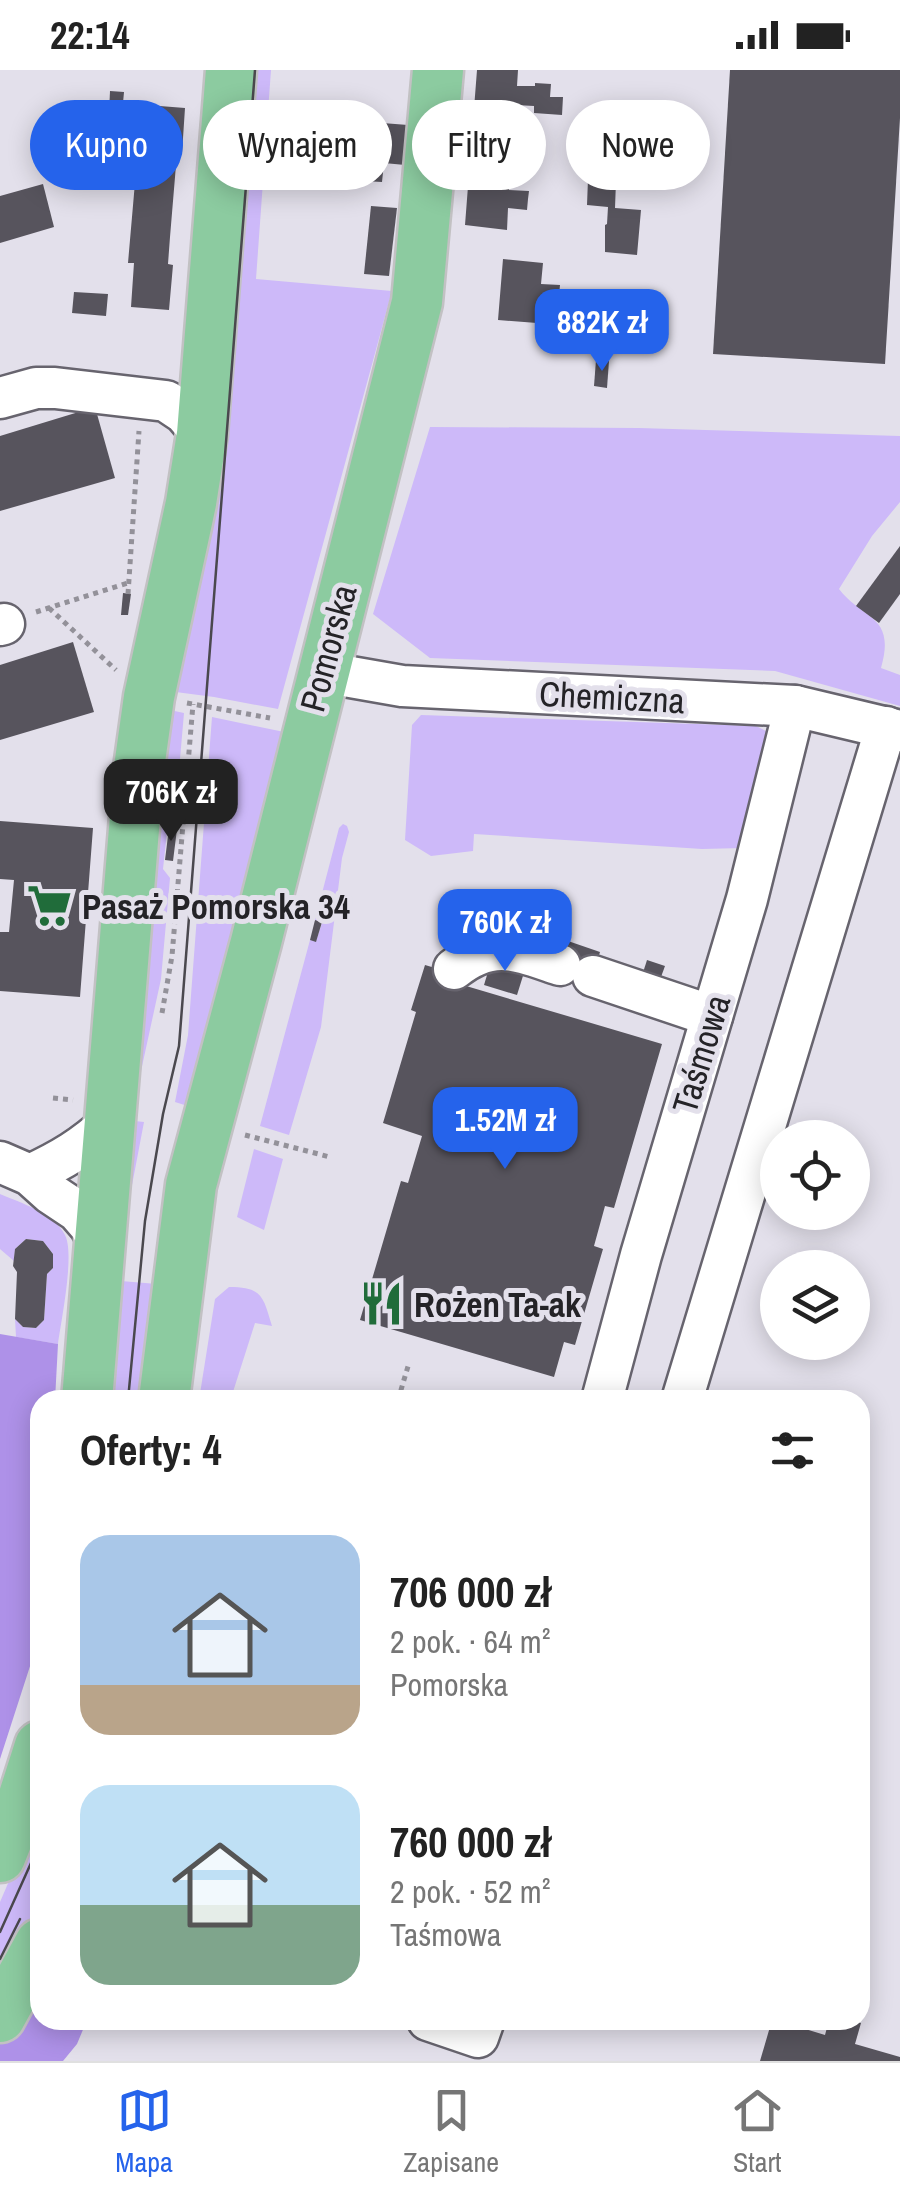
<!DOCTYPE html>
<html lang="pl">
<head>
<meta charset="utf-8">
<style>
  :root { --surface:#fff; --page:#f2f2f2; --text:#222; --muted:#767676; --line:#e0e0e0; --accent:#2563eb }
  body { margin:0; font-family:"Archivo Narrow",sans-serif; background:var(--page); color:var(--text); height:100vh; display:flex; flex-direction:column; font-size:38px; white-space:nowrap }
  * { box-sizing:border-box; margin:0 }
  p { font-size:32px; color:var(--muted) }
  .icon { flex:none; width:55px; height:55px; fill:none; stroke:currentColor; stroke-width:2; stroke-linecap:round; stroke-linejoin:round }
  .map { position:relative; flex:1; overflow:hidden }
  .side { position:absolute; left:30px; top:1320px; width:840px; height:640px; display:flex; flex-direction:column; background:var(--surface); border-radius:30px; box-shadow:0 5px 25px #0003 }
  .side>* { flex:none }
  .guide { position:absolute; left:30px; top:30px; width:840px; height:90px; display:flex; gap:20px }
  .fabs { position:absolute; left:760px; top:1050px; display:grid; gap:20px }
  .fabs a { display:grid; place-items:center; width:110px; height:110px; border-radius:50%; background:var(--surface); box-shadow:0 5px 25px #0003; font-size:50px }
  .price { position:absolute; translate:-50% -85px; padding:0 22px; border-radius:20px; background:var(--accent); color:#fff; font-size:32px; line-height:65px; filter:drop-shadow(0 2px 5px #0008) }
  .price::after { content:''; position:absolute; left:50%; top:60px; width:30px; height:22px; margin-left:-15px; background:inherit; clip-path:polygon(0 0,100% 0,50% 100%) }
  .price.selected { background:#222; color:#fff }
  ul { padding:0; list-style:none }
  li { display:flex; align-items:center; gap:30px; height:250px; padding:0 50px }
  li span { display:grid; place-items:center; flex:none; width:280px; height:200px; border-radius:30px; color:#555 }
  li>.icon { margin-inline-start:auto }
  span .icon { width:120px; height:120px; fill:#fffc; stroke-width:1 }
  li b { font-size:42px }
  h2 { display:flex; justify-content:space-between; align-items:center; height:120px; padding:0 50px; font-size:42px }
  .pill { padding:0 35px; border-radius:45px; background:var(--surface); box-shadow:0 5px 25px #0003; font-size:35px; line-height:90px }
  .pill.selected { background:var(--accent); color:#fff }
  .status { display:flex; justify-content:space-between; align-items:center; height:70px; padding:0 50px; background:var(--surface); direction:ltr }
  .status svg { height:28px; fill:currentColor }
  .dock { display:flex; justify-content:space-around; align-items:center; height:140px; border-top:2px solid var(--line); background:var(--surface); font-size:28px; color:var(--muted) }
  .dock a { display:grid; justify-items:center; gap:5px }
  .dock .selected { color:var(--accent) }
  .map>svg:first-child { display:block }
  .green { fill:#cdb9f9 }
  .forest { fill:#ae91e8 }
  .building { fill:#57545d }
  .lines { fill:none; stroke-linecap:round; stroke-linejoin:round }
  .minor-casing { stroke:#67646e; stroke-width:45 }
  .major-casing { stroke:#c2c1c3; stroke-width:55 }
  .path { stroke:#939199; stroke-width:5; stroke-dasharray:5 5; stroke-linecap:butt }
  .minor { stroke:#fff; stroke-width:40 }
  .major { stroke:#8ccba0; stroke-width:50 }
  .tram { stroke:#4a484e; stroke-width:2.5 }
  .labels { text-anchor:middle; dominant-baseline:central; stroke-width:10; stroke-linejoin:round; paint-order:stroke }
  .street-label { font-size:35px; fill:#242327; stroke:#e3e0eb }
  .poi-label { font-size:35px; font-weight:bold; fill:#242327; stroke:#e3e0eb; text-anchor:start }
</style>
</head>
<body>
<div class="status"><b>22:14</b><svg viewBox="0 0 49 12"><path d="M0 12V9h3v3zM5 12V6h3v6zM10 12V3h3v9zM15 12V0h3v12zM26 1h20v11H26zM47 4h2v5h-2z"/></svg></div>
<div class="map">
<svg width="900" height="1991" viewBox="0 0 900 1991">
  <rect width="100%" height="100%" fill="#e3e0eb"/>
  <!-- green -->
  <g class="green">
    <path d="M246,0h25l-15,209 136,12 -114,418 -64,-12 -46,-6z"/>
    <path d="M430,357l209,1 261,8v66l-28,34 -33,53c25,32 57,26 42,79l19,7v31l-125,-35 -345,-13 -57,-44z"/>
    <path d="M165,639l19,4 -8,92 -7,8 -6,56 7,9 -9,101 -25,115z"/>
    <path d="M421,645l335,11 12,6 -25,116 -41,1 -228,-15 -1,17 -42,5 -26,-16 7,-115z"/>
    <path d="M212,647l77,16 -95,375 -19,-6 13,-67z"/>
    <path d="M343,754l4,2 2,6 -7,26 -21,169 -32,108 -29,-9 50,-186 6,1 6,-18 -7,-3 24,-92z"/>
    <path d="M126,1050l18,2 -15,79 -8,80 36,3 -13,116h-41z"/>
    <path d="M254,1079l29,10 -19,71 -27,-13z"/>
    <path d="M0,1124c21,9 54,19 65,41 10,19 -4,86 -7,109l-42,-7 -1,-18 8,8 13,1 8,-8 3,-46 6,-6v-14l-10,-13 -17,-2 -11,10 -1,12 -14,-12z"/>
    <path d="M229,1217c34,0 34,10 43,39l-17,-3 -23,72 14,5h-47l16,-101z"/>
    <path d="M40,1730v100l-40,80v-78l28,-65z"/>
  </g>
  <!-- forest -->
  <g class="forest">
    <path d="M0,1264l58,10 -3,56h-15v194l-8,66 -32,99z"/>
    <path d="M40,1914v36h47l-10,24 -14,17h-63v-17z"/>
  </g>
  <!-- building -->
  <g class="building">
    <path d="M477,0h41l-1,16h18v-3l16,1 -1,13h13l-1,18 -28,-2v-7l-18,-1 -3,33 19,1 -1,19 -19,-2 -3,34 20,1 -1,8 -1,11 -19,-2 -1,22 -42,-5z"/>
    <path d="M730,0h170v48l-15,246 -172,-10z"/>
    <path d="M110,21l14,1 -2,22 -13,-1z"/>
    <path d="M147,35l38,3 -3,45h-5l-7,84 -2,27 5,1 -4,45 -38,-3 3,-44h-6l10,-115h5z"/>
    <path d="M292,46l116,9 -3,40 -21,-2 -2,19 -18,-1 1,-19 -37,-3 -2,19 -19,-1 2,-19 -21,-2z"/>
    <path d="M602,57l32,2 -2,27 -27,-2 2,-16 -5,-1z"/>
    <path d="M588,109l28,2 -1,27 26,2 -4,45 -32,-3v-27l2,-1 1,-17 -21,-2z"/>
    <path d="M43,114l11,43 -54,16v-47z"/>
    <path d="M371,136l26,2 -8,68 -25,-2z"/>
    <path d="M503,189l40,4 -2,21 19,1 -1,10 25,1 -2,16 -26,-3v-5l-17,-1 -2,20 -39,-3z"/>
    <path d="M74,222l34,2 -2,22 -34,-3z"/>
    <path d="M596,290l13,1 -2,27 -13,-2z"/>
    <path d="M95,337l20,71 -115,33v-75z"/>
    <path d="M900,476v48l-21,29 -23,-17z"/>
    <path d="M123,523l8,1 -3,21h-7z"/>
    <path d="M73,572l21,70 -94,28v-75z"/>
    <path d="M0,751l93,7 -13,169 -80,-6v-59h9l5,-52 -14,-1z"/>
    <path d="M169,758l8,1 -4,32 -8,-1z"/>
    <path d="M315,850l7,2 -6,20 -6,-2z"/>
    <path d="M568,871l32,11 -10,31 -32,-11z"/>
    <path d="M494,882l33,11 -10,32 -33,-10z"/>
    <path d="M647,890l18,6 -8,22 -17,-6z"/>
    <path d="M425,895l34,10 -3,8 206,61 -48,164 -9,-2 -11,40 9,3 -28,96 -11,-3 -10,35 -194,-57 41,-139 7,2 14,-47 -39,-13 33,-111 -5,-2z"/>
    <path d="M26,1169l17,2 10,13v14l-6,6 -3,46 -8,8 -13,-1 -8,-8 2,-47 -4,-6 2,-17z"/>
    <path d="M772,1950h32l-2,8 23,7 4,-15h22l10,3 -6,21 45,13v4h-140z"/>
  </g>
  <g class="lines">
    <defs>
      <g id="minor">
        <path d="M0,328l36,-10h19l111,13 18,12 18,21"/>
        <path d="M0,555l4,-1"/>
        <path d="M322,602l80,14 393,20 105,25"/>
        <path d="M454,899c39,-31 64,-18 106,-4"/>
        <path d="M593,906l119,40"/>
        <path d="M0,1092l30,13 20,18 27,18 13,15 10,19"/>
        <path d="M30,1105c32,-15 54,-28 80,-52"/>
        <path d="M602,1330l39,-145 106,-356 48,-193"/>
        <path d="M682,1330l204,-673"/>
        <path d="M428,1950l50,17 6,-17"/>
      </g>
      <g id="major">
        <path d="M87,1330l52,-632 10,-71 42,-194 11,-69 29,-364"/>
        <path d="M164,1330l27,-215 65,-243 161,-640 21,-232"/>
        <path d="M0,1787l23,-58 17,-53"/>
        <path d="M0,1947l40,-73"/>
      </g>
    </defs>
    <!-- minor casing -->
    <use href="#minor" class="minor-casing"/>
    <!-- major casing -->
    <use href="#major" class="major-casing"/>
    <!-- path -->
    <g class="path">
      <path d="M128,524l11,-163"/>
      <path d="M49,538l67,62"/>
      <path d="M36,542l92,-29"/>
      <path d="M187,633l83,15"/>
      <path d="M162,943l10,-57 21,-252"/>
      <path d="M53,1028l20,2"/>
      <path d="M245,1065l85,22"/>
      <path d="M398,1330l11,-37"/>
    </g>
    <!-- minor -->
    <use href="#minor" class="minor"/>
    <!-- major -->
    <use href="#major" class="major"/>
    <!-- tram -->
    <g class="tram">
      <path d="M128,1330l17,-179 18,-107 16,-68 76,-976"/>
      <path d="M0,1862l40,-89"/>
      <path d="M0,1889l20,-40"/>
    </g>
  </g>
  <!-- icons -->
  <defs>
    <symbol id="supermarket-bare" viewBox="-9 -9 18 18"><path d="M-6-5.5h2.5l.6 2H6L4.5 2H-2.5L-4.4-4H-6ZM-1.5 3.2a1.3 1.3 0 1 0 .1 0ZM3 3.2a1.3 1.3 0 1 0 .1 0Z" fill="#206c3a" stroke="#e3e0eb" stroke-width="2.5" paint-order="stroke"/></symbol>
    <symbol id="restaurant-bare" viewBox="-9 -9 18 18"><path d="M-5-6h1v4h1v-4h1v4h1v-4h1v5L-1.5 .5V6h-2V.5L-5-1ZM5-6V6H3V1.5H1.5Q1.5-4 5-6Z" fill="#206c3a" stroke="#e3e0eb" stroke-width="2.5" paint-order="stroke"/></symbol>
  </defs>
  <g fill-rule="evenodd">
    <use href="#supermarket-bare" x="18" y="804" width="63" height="63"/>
    <use href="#restaurant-bare" x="350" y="1202" width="63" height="63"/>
  </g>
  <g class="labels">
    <!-- street labels -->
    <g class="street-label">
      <text transform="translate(328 578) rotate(-75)">Pomorska</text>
      <text transform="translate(612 627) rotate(3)">Chemiczna</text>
      <text transform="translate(701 984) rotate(-73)">Taśmowa</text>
    </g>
    <!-- poi labels -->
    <g class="poi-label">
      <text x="82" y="836">Pasaż Pomorska 34</text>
      <text x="414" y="1234">Rożen Ta-ak</text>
    </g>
  </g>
</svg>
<div class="fabs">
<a><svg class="icon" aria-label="locate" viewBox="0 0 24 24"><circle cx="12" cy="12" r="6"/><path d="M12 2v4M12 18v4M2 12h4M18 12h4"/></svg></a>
<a><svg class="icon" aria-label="layers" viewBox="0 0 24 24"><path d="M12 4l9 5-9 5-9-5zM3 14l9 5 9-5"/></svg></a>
</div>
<b class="price" style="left:602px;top:304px">882K zł</b>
<b class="price selected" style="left:171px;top:774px">706K zł</b>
<b class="price" style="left:505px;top:904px">760K zł</b>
<b class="price" style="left:505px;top:1102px">1.52M zł</b>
<div class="guide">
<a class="pill selected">Kupno</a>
<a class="pill">Wynajem</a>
<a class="pill">Filtry</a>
<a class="pill">Nowe</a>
</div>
<section class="side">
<h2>Oferty: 4<svg class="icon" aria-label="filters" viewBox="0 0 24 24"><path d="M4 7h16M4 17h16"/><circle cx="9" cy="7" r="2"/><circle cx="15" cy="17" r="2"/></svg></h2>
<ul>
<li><span style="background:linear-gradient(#a9c7e8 75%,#b9a48a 0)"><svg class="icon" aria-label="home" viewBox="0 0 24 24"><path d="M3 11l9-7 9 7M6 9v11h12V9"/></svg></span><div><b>706 000 zł</b><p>2 pok. · 64 m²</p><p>Pomorska</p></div></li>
<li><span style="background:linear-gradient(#bfe0f5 60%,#7fa58c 0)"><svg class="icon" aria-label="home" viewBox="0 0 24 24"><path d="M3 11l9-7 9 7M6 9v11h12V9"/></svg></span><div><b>760 000 zł</b><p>2 pok. · 52 m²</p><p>Taśmowa</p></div></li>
</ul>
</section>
</div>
<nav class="dock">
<a class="selected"><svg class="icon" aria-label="map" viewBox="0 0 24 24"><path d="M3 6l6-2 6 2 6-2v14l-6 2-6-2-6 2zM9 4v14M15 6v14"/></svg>Mapa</a>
<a><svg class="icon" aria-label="saved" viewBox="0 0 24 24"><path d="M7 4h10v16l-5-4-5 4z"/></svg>Zapisane</a>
<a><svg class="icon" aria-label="home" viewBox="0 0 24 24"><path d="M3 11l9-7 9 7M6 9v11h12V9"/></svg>Start</a>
</nav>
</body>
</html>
